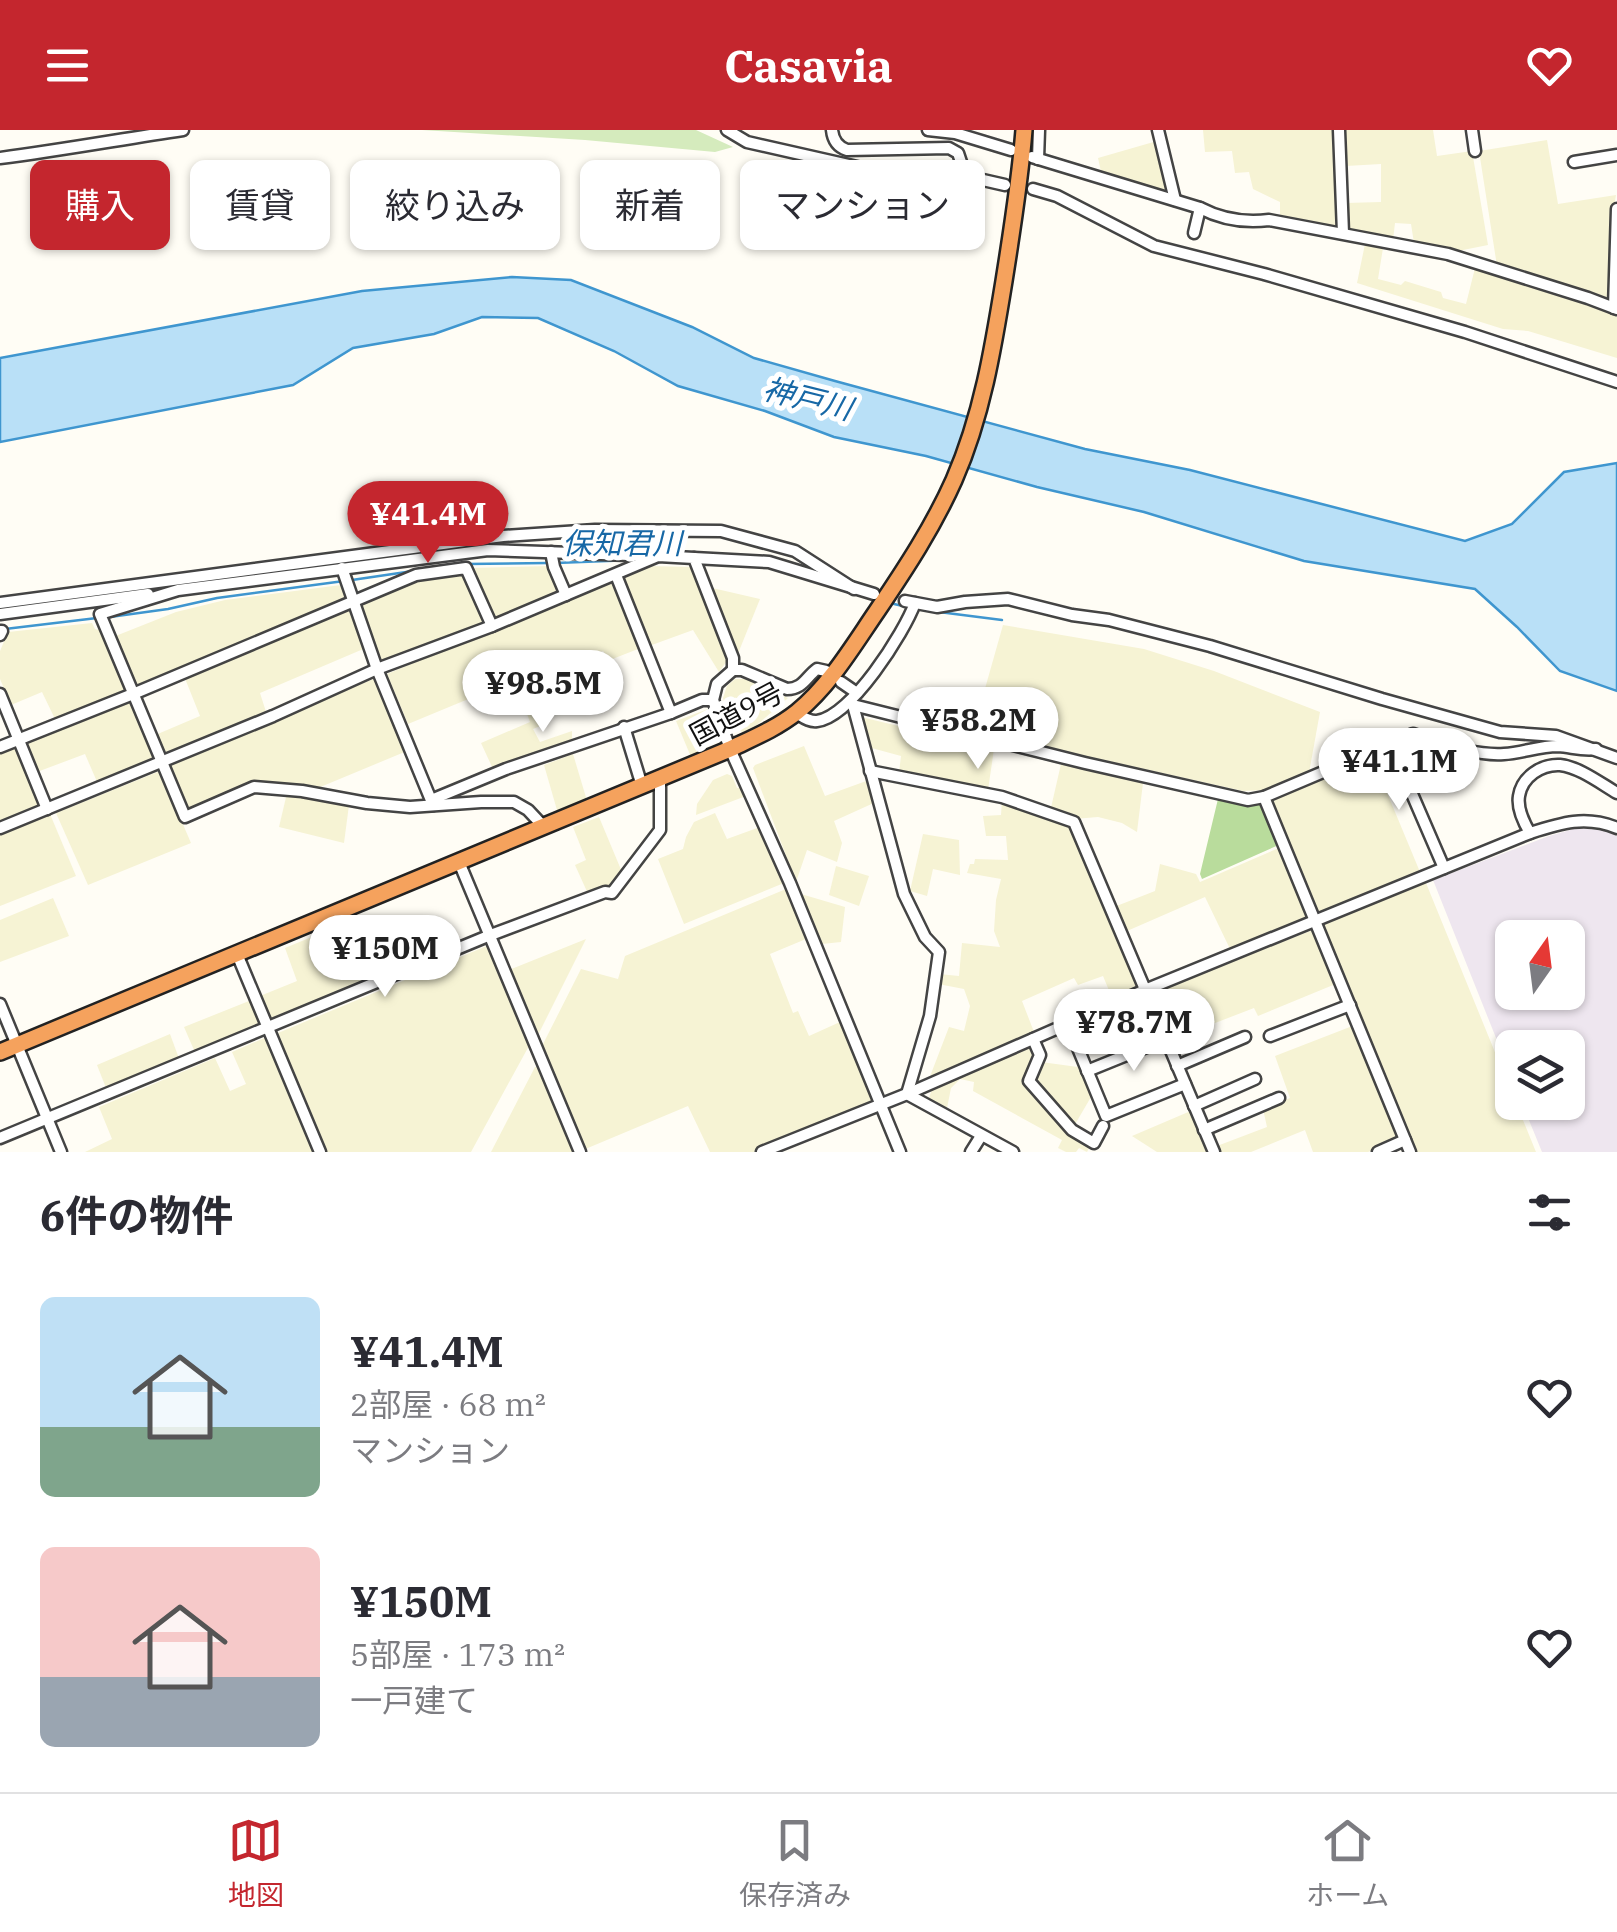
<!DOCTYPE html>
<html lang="ja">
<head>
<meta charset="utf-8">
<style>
  :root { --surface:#fff; --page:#f7f7f7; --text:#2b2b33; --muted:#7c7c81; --line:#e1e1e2; --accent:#c4262e }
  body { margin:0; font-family:"IBM Plex Serif","Noto Sans JP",serif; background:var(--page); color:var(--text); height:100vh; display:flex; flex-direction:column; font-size:38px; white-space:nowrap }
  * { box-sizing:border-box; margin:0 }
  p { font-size:32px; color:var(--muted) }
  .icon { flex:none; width:55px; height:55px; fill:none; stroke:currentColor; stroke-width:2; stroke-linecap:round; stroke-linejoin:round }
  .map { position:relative; height:1022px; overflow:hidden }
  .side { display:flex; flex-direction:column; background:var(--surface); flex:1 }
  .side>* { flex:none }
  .hud { position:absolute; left:30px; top:30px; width:1000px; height:90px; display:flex; gap:20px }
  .needle { width:65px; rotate:14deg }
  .buttons { position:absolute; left:1495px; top:790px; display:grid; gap:20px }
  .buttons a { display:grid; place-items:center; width:90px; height:90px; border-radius:15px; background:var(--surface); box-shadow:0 2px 8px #0004; font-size:50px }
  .price { position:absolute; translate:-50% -85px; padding:0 22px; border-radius:35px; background:#fff; color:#222; font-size:32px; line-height:65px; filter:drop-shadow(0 2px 5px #0008) }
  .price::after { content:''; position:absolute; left:50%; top:60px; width:30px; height:22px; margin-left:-15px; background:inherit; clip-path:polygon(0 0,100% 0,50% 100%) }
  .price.current { background:var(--accent); color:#fff }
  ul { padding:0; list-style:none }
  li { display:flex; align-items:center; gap:30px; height:250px; padding:0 40px }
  li span { display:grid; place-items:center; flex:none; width:280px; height:200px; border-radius:15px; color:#555 }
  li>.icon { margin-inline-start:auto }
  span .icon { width:120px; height:120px; fill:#fffc; stroke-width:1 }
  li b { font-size:42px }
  h2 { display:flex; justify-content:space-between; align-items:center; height:120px; padding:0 40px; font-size:42px }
  .tag { padding:0 35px; border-radius:15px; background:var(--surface); box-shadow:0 2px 8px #0004; font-size:35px; line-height:90px }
  .tag.current { background:var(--accent); color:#fff }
  header { display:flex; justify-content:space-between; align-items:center; height:130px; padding:0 40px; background:var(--accent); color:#fff; font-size:45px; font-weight:700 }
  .tabs { display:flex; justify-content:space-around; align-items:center; height:140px; border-top:2px solid var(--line); background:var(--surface); font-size:28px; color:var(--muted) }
  .tabs a { display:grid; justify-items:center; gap:5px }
  .tabs .current { color:var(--accent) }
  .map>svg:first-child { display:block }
  .industrial { fill:#eee6ef; fill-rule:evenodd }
  .farmland { fill:#f6f3d4 }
  .green { fill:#d5ebbd }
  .forest { fill:#b9dc9c }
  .water { fill:#b9e0f7; stroke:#3f96cf; stroke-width:2.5 }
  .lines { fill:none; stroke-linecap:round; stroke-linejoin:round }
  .stream { stroke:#3f96cf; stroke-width:2.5 }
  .minor-casing { stroke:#444; stroke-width:15 }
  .highway-casing { stroke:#222; stroke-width:20 }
  .minor { stroke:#fff; stroke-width:10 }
  .highway { stroke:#f5a25d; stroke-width:15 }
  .labels { text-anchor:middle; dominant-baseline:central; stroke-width:10; stroke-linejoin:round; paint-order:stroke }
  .street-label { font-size:28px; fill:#111; stroke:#fff }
  .water-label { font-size:30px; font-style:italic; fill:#1768a6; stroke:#fff }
</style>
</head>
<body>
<header><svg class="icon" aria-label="menu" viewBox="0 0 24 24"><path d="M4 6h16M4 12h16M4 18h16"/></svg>Casavia<svg class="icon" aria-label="heart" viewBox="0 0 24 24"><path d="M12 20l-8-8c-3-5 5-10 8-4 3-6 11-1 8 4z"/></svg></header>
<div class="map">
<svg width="1617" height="1022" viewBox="0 0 1617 1022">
  <rect width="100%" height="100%" fill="#fffdf5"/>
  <!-- industrial -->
  <path class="industrial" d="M1577,698l26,2 14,6v316h-75l-20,-49 46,-1v-54h-56v30l-79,-198 116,-44zM1512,808h56v54h-56z"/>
  <!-- farmland -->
  <g class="farmland">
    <path d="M1203,0h133l4,100 -60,-12v-16l-27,-13 -4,-17 -14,1 -3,-22 -27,1z"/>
    <path d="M1342,0h91l4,26 35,-5 16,94 -35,7 -39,-9 -3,-19 -16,-1 -2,17 -47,-9v-28l35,-1v-38l-35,2z"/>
    <path d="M1547,10l11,64 58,-9 -3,18 -1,92 -115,-39 -18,-115z"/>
    <path d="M1157,11l12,49 -4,5 -63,-19 -4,-18z"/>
    <path d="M1365,114l18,4 -5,31 23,6 4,-4 36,11 2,6 23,6 9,-36 113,36 29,13v41l-89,-27 -25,-2 -146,-46z"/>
    <path d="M551,436l10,26 -68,28 -23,-52z"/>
    <path d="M646,436l48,1 35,91 -10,14 -26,-42 -44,16 -28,-69z"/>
    <path d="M465,441l23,53 -105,42 -26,-63 60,-26z"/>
    <path d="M612,450l2,1 29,66 -33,13 -7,-9 -44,18 7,15 -28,11 12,27 -17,7 7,13 32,-11v11l-79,27 -12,-26 49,-21 -16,-42 -106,44 -21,-50z"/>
    <path d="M341,455l7,13 -213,92 -22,-53 63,-25 49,-12z"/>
    <path d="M708,457l52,12 -23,57z"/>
    <path d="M350,476l18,41 -108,46 7,22 -99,41h-6l-9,-20 47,-20 -16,-40z"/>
    <path d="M92,493l3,6 9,2 25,61 -73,29 -14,-29 -31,13 -11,-26v-28l8,-19z"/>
    <path d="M1003,495l141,24 70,22 106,41 -11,61 -43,17 -23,1 -270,-60z"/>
    <path d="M376,548l31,73 -89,37 -65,-4 -67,28 -21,-47z"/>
    <path d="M735,549h11l42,19 -38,33 -8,1 -14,-16 -5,-18 4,-12z"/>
    <path d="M132,569l24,61 -58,24 -13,-30 -48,18 -13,-31z"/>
    <path d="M708,579l10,28 -12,12 -15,8 -15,-36z"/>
    <path d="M861,587l133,32 -6,41 -89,-17 2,-17 -33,-9z"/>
    <path d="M16,614l25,60 -2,3 -39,17v-74z"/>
    <path d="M804,616l21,50 44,-16 7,22 -42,19 8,22 -5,19 -30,-12 -11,32 -43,-114 2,-3z"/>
    <path d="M573,624l15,50 -29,13 -15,-52z"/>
    <path d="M1373,629l47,113 -103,42 -48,-113z"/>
    <path d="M1061,634l82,19 -6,49 -15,-9 -24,-6 -24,2 -24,-7z"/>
    <path d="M160,641l31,72 -103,42 -32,-72z"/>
    <path d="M727,644l5,2 5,12 5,-1 4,9 -50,19 1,-11 16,-24z"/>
    <path d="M287,663l62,12 -5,38 -65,-16z"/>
    <path d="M1002,670l44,18 26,7 67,158 -1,6 -25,11 -10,-24 -25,9 -4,-7 -52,23 12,31 -105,47 20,-52 15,4 6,-25 -6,-17 -26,-5 1,-10 20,2 3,-33 38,4 -6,-16 2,-31 5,-21 -34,-6 3,-9h4l1,-5 33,1 -2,-24h-20l-3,-20 18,-1z"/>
    <path d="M715,683l12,26 33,-12 24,56 -100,41 -26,-65 25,-10 3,-12 8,-15z"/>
    <path d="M50,684l26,62 -76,30v-72z"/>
    <path d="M599,687l23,55 -15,18 -18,6 -14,-31 11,-5 -13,-33z"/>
    <path d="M923,704l36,6 1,35 -27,-6 -6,27 -17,-5z"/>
    <path d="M1281,717l30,70 -80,34 -26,-54 -78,34 -13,-24 41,-16 5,-27 36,10 4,8z"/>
    <path d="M836,736l33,10 -10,30 -30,-11z"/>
    <path d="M1426,753l86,211v8l4,1 20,49h-121l-93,-227z"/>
    <path d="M786,759l20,50 -36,15 23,59 5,-2 11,25 31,-14 32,79 -118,51h-44l-22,-46 -105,44 -43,-100 41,-81 37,10 7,-23z"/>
    <path d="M801,764l44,13 -4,35 -19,2z"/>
    <path d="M53,768l16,38 -69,26v-42z"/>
    <path d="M1313,800l4,1 21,52 -80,33 -4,-8 -83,32 -20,-47z"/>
    <path d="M314,806l13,31 33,-12 11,31 -99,38 -12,-28 37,-15 -12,-33z"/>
    <path d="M586,809l-50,100 -27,-69z"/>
    <path d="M489,815l41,99 -59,108h-147l-48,-115 2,-4z"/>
    <path d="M254,869l12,30 -69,28 -13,-30z"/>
    <path d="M1355,895l46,114 -33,13h-55l-8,-22 -54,22h-32l-2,-6 50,-19 -4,-18 27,-11 -15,-42z"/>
    <path d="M170,904l11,30 -73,29 -11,-28z"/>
    <path d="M269,906l48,116h-232l27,-13 -13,-32 116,-49 15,33 16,-7 -14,-32z"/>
    <path d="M1032,914l5,12 -12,26 66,62 -4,8 -8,-4 -3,4h-10l-8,-4 4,-8 -89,-49 1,-9 -14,-3 -9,9 -4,20 -18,-10 4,-12z"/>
    <path d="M1041,932l37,5 13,30 -17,29 -42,-46z"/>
    <path d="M535,937h4l37,85h-85z"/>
    <path d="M1193,980l17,42h-53l-25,-16z"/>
  </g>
  <!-- green -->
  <path class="green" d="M422,0h274l37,17 -18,5 -130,-12z"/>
  <!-- forest -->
  <path class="forest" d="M1218,669l29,5 14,-3 20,43 -79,35 -2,-5z"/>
  <!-- water -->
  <path class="water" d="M512,147l59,3 121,47 62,31 81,23 250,68 105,21 275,71 47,-17 52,-52 53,-9v228l-57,-20 -43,-44 -42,-38 -171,-28 -160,-49 -107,-25 -111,-31 -92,-19 -69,-26 -87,-25 -64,-35 -76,-33 -56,-1 -48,17 -81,14 -60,37 -293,57v-84l362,-67z"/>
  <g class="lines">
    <!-- stream -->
    <g class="stream">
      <path d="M556,433l77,-3"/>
      <path d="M466,434l82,-1"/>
      <path d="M352,450l61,-9"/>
      <path d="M837,458l40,12"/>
      <path d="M890,473l21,5"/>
      <path d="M939,482l63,8"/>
      <path d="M110,487l58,-8 49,-11 127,-17"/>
      <path d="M5,499l92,-11"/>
    </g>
    <defs>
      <g id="minor">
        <path d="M727,0l20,12 128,29 86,4 44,10"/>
        <path d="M832,0c1,10 6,17 15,20l102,-2 9,5 4,12 -1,10"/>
        <path d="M928,0l27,3 56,17"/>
        <path d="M1158,0l17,70"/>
        <path d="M1339,0l4,103"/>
        <path d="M1472,0l3,21"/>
        <path d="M1032,27l168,51c21,11 45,15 69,12l179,34 140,44 29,11"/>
        <path d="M0,28c62,-8 122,-19 183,-28"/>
        <path d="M1038,29l1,-29"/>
        <path d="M1574,32l43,-7"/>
        <path d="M1033,59l24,7 97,50 110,28 201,58 152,50"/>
        <path d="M1194,103l6,-25"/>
        <path d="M1614,178l3,-99"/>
        <path d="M551,422l3,15 12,28"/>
        <path d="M694,428l75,4 105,32"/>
        <path d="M342,438l35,101 56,136"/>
        <path d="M616,445l55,138 31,-13h11"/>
        <path d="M905,471l32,6 28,-5 43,-3 64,16 37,5 101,26 172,53 118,33 56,4 61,22"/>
        <path d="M0,473l503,-67 92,-6 126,1 74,20 59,38"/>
        <path d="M0,484l148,-20"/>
        <path d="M0,501h2l-2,4"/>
        <path d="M733,540l-16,14 -4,16 17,49 60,134 110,269"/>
        <path d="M733,540h9l45,19c16,0 19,-12 30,-20l9,2"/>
        <path d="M841,552l16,11"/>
        <path d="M0,564l47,115"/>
        <path d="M850,571l3,4 232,58 163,37 16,-3 149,-63c29,9 60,22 91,20 18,-1 35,-8 54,-8 14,1 24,5 38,3"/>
        <path d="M853,575l51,189 21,43 14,15 -9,64 -23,78 106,58"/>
        <path d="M796,583c7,4 13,9 21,8 34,-4 87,-88 98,-118"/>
        <path d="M624,597l18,59"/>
        <path d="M1390,613l54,125"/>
        <path d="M0,617l133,-53 283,-119 50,-7 26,58"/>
        <path d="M870,641l132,26 72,25 140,330"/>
        <path d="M1264,667l146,355"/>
        <path d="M431,670l75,-31 165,-56"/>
        <path d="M543,696l-15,-16 -14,-8h-33l-71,5 -43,-4 -65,-12 -48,-4 -69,30 -85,-203 78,-24 310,-40 170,6"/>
        <path d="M0,698l273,-112 104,-47 115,-43 166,-70 36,2 39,100v12"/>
        <path d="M1530,703c-6,-10 -13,-25 -11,-37 3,-19 22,-32 41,-31 19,2 40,18 57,28"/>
        <path d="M459,732l121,290"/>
        <path d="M237,824l83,198"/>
        <path d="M0,874l61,148"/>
        <path d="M1068,894l38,92 79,-32"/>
        <path d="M1270,906l80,-31"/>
        <path d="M1033,909l7,16 -11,26 43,49 22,13 9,-17"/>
        <path d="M1177,936l68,-29"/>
        <path d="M1087,941l79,-32"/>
        <path d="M1194,976l61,-27"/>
        <path d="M1204,1000l75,-32"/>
        <path d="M0,1008l488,-202 117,-44 7,1 48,-63v-51"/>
        <path d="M762,1022l145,-58 238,-104 385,-157c31,-10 56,-18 87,-5"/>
        <path d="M971,1022l10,-16"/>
        <path d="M1378,1022l27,-12"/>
      </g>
      <path id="highway" d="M0,922l730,-303c23,-11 47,-21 67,-37 33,-27 56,-66 80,-101 29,-43 56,-84 77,-131 28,-64 39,-131 50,-199 8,-50 16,-100 20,-151"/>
    </defs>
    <!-- minor casing -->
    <use href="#minor" class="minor-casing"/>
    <!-- highway casing -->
    <use href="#highway" class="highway-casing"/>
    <!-- minor -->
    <use href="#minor" class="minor"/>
    <!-- highway -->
    <use href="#highway" class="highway"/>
  </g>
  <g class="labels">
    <!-- street labels -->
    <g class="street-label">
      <text transform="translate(736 583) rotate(-28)">国道9号</text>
    </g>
    <!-- water labels -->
    <g class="water-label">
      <text transform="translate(808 268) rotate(14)">神戸川</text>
      <text x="622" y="412">保知君川</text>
    </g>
  </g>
</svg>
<div class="buttons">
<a><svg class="needle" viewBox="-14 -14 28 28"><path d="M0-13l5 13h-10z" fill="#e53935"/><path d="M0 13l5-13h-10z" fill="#7c7c81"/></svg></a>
<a><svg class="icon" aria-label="layers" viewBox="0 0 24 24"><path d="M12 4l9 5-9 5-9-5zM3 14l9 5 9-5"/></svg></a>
</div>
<b class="price current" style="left:428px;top:436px">¥41.4M</b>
<b class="price" style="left:543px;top:605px">¥98.5M</b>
<b class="price" style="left:978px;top:642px">¥58.2M</b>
<b class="price" style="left:1399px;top:683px">¥41.1M</b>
<b class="price" style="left:385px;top:870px">¥150M</b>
<b class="price" style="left:1134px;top:944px">¥78.7M</b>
<div class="hud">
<a class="tag current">購入</a>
<a class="tag">賃貸</a>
<a class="tag">絞り込み</a>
<a class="tag">新着</a>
<a class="tag">マンション</a>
</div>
</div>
<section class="side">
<h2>6件の物件<svg class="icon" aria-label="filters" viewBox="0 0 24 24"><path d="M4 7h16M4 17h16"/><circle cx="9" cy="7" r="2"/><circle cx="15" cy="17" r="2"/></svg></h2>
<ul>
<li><span style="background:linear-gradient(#bfe0f5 65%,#7fa58c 0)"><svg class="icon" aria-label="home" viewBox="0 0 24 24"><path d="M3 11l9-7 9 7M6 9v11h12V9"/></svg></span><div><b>¥41.4M</b><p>2部屋 · 68 m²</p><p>マンション</p></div><svg class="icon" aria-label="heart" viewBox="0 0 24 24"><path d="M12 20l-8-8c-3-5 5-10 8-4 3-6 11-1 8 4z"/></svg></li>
<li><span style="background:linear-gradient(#f6c9c9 65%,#9aa5b1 0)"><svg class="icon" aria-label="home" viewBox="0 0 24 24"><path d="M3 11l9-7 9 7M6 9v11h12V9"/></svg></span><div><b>¥150M</b><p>5部屋 · 173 m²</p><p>一戸建て</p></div><svg class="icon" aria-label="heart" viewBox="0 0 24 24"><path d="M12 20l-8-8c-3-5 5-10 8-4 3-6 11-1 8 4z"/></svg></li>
</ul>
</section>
<nav class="tabs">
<a class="current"><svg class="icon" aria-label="map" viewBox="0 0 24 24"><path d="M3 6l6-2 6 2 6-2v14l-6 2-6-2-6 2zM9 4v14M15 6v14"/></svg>地図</a>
<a><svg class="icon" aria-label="saved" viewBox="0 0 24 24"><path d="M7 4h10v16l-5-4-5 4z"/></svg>保存済み</a>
<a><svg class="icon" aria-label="home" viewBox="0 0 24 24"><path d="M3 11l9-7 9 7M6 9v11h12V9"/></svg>ホーム</a>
</nav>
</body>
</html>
